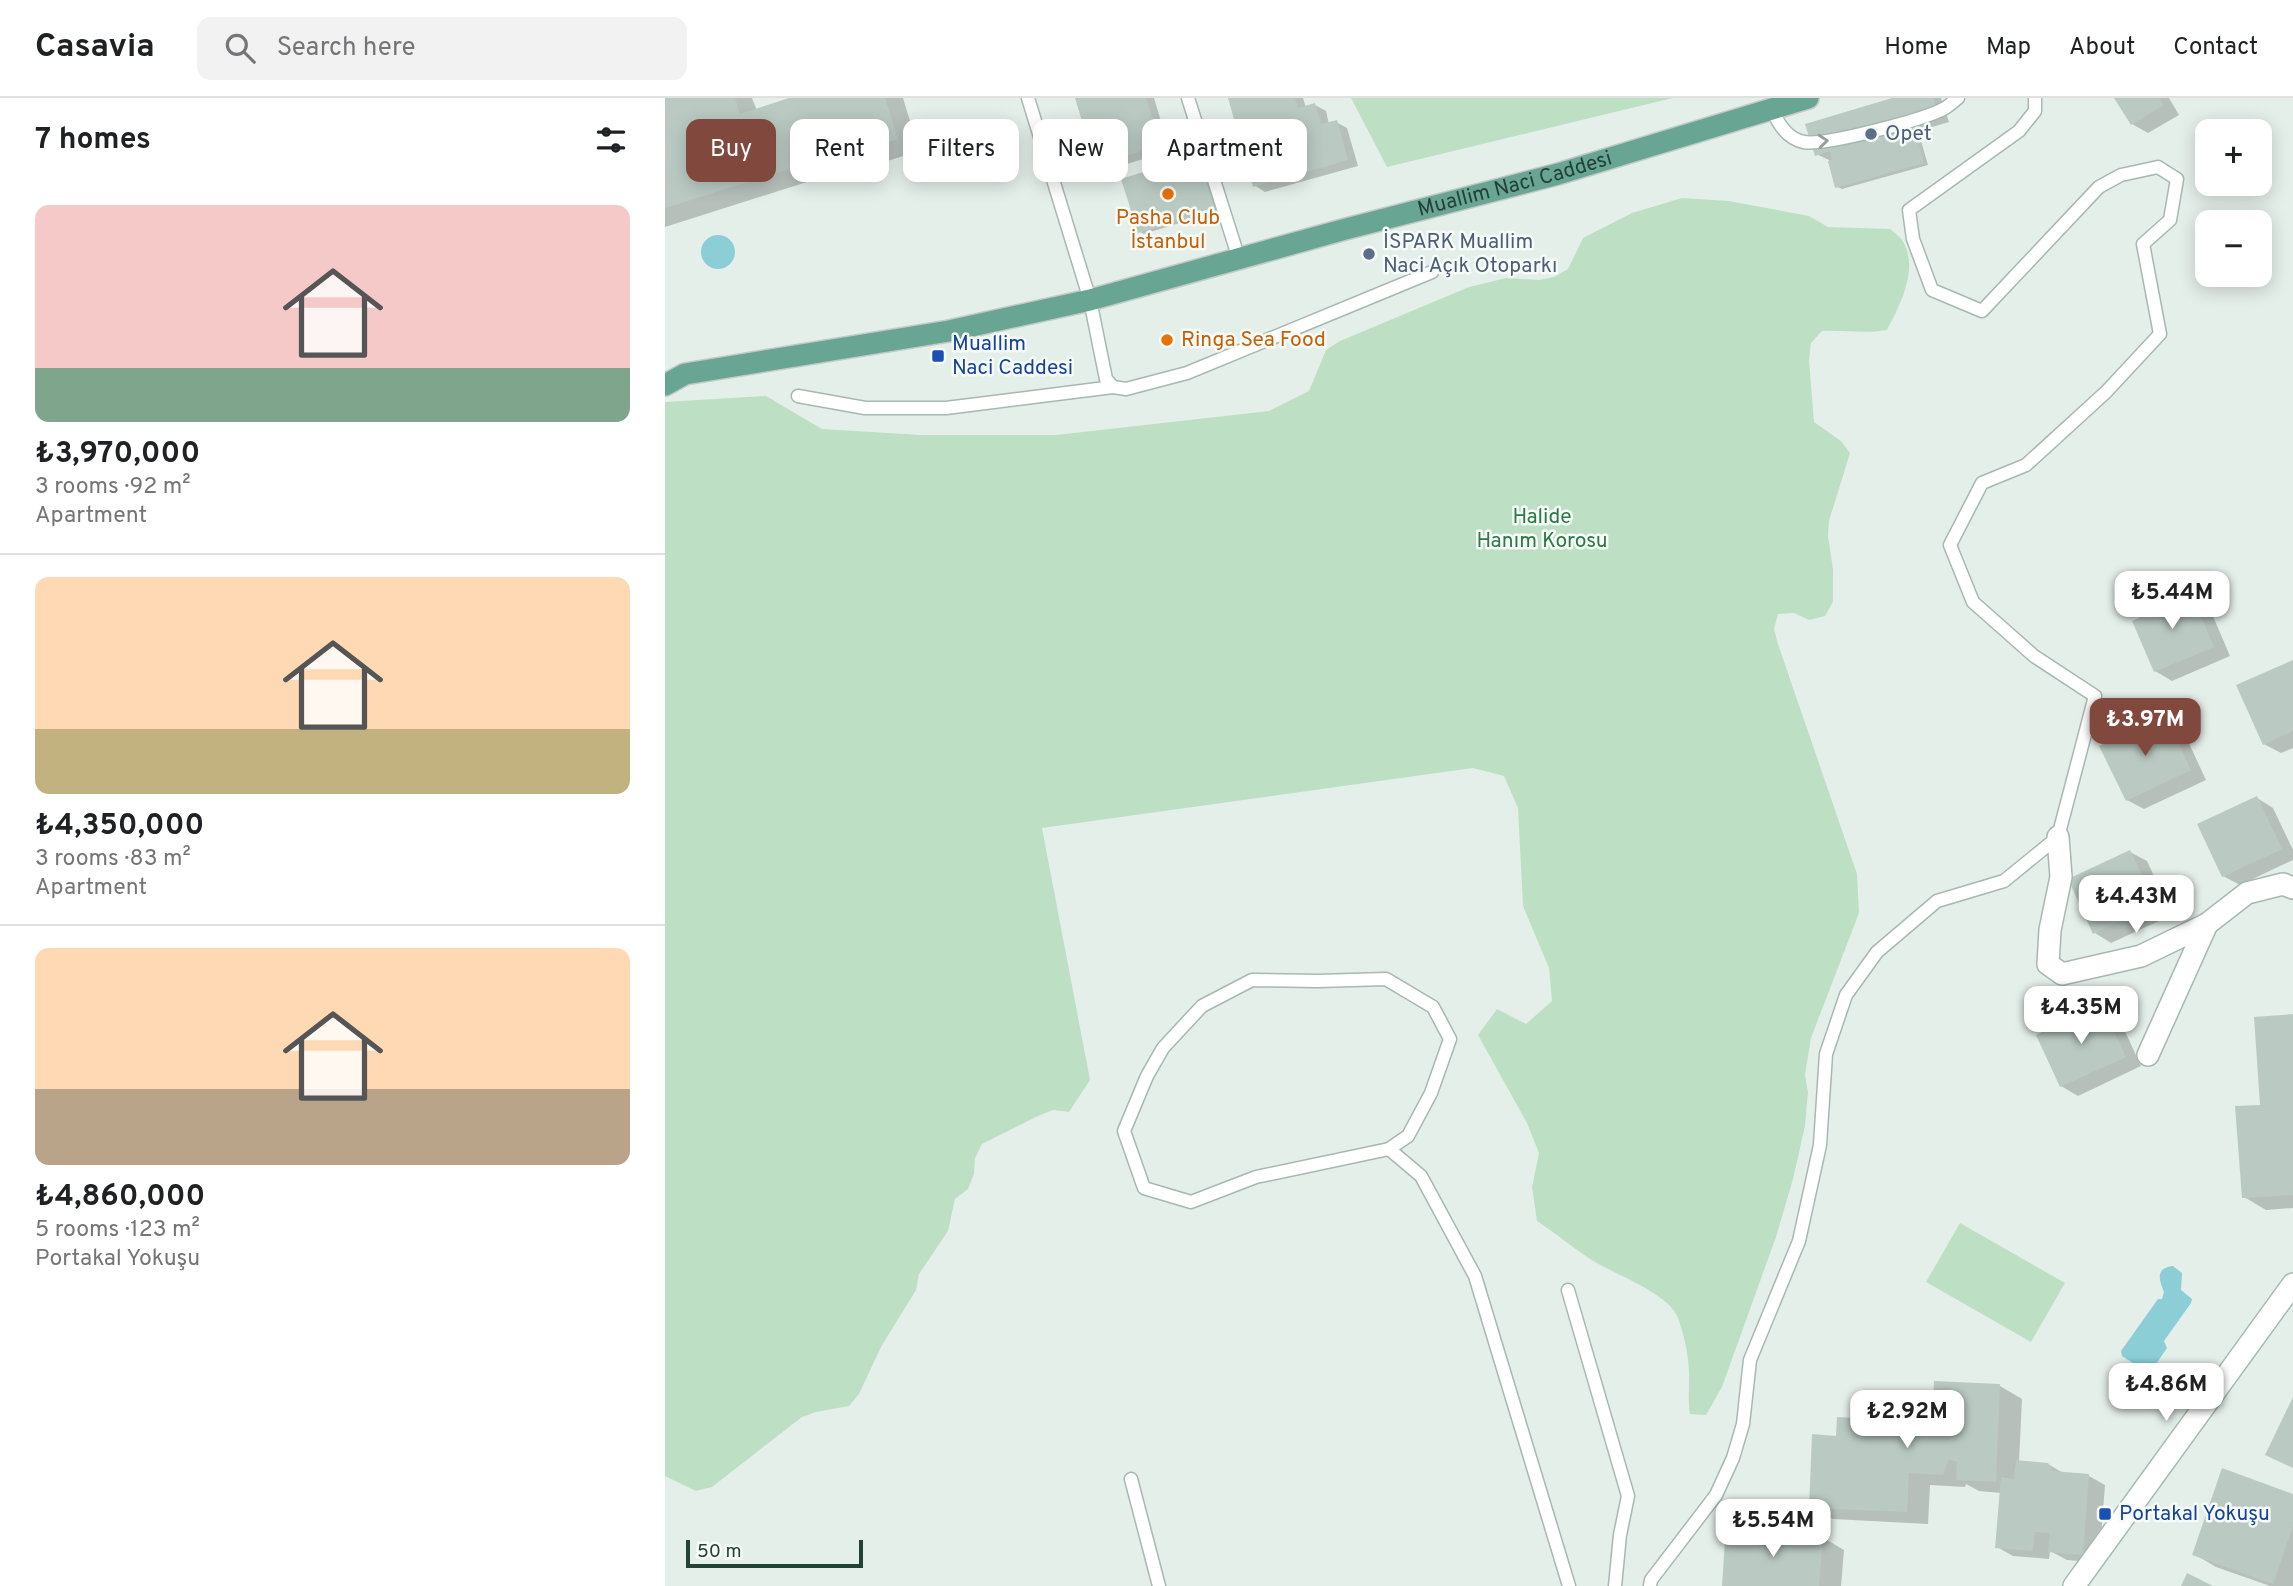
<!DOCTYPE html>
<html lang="en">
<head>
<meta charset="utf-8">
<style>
  :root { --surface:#fff; --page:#f2f2f2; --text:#202124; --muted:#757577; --line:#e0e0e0; --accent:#81483d }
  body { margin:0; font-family:Overpass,sans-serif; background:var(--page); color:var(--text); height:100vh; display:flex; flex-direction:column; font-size:26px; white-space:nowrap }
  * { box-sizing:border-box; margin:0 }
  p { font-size:23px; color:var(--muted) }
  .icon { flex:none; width:38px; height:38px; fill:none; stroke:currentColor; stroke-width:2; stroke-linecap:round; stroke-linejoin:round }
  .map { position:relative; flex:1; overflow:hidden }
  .sheet { display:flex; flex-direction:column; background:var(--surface); width:665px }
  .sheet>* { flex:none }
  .banner { position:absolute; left:21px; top:21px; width:665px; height:63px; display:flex; gap:14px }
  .tools { position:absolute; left:1530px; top:21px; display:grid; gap:14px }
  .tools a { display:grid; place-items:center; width:77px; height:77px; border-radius:14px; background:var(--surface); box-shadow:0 4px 18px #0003; font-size:35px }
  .scale { position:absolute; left:21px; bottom:18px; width:177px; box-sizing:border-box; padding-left:7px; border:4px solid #234237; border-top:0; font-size:19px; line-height:24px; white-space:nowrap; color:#234237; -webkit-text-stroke:5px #f6fbf8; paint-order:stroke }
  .price { position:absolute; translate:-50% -60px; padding:0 16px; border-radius:14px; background:#fff; color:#222; font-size:23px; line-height:46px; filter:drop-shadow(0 2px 4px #0008) }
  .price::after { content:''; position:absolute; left:50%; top:42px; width:21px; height:16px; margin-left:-10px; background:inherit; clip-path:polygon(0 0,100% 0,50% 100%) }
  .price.selected { background:var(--accent); color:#fff }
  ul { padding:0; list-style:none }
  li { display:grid; align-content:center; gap:14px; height:371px; padding:0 35px }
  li+li { border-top:2px solid var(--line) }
  li span { display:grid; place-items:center; height:217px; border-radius:14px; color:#555 }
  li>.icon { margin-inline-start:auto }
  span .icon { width:126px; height:126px; fill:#fffc; stroke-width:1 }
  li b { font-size:30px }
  h2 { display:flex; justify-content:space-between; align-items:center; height:84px; padding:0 35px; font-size:30px }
  .pill { padding:0 24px; border-radius:14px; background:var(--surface); box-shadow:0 4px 18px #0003; font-size:24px; line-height:63px }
  .pill.selected { background:var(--accent); color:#fff }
  header { display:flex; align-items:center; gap:42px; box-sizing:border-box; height:98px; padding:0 35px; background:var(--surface); border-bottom:2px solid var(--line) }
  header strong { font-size:33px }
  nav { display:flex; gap:38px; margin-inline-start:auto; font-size:24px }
  .search { width:490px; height:63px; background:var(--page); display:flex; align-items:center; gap:18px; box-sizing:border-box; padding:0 24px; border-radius:14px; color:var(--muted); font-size:26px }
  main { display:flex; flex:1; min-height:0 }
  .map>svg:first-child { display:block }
  .green { fill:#bde0c5 }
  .water { fill:#8cced5 }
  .shadow { fill:#0003 }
  .building { fill:#bacac2 }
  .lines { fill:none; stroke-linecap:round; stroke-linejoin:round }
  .lane-casing { stroke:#a7b8b1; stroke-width:15 }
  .street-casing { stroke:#a7b8b1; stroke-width:24 }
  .secondary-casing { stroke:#a3bbb1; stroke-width:24 }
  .primary-casing { stroke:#c1cac7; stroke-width:24 }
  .lane { stroke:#fff; stroke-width:12 }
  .street { stroke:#fff; stroke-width:21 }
  .secondary { stroke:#fff; stroke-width:21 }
  .primary { stroke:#68a592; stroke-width:21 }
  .oneway { stroke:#91a09b }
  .service-dot { fill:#5c6f8a; stroke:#f6fbf8; stroke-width:2.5 }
  .food-dot { fill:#e8710a; stroke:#f6fbf8; stroke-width:2.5 }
  .transit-dot { fill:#1a4fb4; stroke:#f6fbf8; stroke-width:2.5 }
  .labels { text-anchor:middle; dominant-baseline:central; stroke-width:5; stroke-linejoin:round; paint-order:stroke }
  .service-label { font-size:21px; fill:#4e5e75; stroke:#f6fbf8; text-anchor:start }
  .street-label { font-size:21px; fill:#234237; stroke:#f6fbf8 }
  .food-label { font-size:21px; fill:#c56008; stroke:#f6fbf8 }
  .transit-label { font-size:21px; fill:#164399; stroke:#f6fbf8; text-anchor:start }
  .park-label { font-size:21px; fill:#2b7a45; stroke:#f6fbf8 }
</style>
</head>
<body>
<header>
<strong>Casavia</strong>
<div class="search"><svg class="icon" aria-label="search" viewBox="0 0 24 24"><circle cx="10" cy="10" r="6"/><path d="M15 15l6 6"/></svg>Search here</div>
<nav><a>Home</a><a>Map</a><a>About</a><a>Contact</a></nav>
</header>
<main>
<section class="sheet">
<h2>7 homes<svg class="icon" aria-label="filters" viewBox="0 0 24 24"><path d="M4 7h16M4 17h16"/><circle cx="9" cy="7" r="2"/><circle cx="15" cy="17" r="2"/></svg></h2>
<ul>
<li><span style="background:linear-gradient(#f6c9c9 75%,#7fa58c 0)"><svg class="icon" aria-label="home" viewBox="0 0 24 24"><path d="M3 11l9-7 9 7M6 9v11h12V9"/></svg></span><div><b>₺3,970,000</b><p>3 rooms · 92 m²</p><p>Apartment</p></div></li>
<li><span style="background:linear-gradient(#ffd9b3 70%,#c2b280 0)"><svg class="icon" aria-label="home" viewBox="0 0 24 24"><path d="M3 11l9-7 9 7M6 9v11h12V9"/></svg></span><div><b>₺4,350,000</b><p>3 rooms · 83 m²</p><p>Apartment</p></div></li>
<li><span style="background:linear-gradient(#ffd9b3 65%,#b9a48a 0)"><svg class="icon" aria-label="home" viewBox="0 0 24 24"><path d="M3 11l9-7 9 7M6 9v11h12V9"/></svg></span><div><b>₺4,860,000</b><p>5 rooms · 123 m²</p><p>Portakal Yokuşu</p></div></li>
</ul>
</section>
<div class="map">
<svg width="1628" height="1488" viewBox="0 0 1628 1488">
  <rect width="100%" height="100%" fill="#e5efea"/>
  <!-- green -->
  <g class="green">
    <path d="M686,0h322l-286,69z"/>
    <path d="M1017,100l47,3 80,15 19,11 62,2c4,3 9,7 12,11 18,27 -2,66 -15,90 -20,4 -43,0 -65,1l-11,12 -2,17 5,62 27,19 9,12 -21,68 -1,15 5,33v33l-8,14 -16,4 -15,-7 -16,1 -4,15 4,15 79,230 2,39 -48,125 -6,37 3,17 -3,34 -12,53 -17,58 -54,150 -16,28 -16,-1c-2,-12 -1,-20 -1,-32 1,-20 -4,-45 -11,-64 -9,-25 -65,-44 -88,-59 -18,-12 -35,-26 -53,-38l-5,-34 7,-34 -12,-30 -49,-88 19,-26 29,15 26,-23 -3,-33 -26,-62 -5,-98 -14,-32 -31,-8 -431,60 48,252 -21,32 -16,-2 -15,6 -56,28 -7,14 -1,16 -6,15 -13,10 -7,32 -29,43 -3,16 -35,57 -22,47 -10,12 -33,6 -14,5 -90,70 -16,4 -31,-15v-1074l101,-6 56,33 99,6h135l213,-24 40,-20 17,-41 14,-9 129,-54 37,-9 33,2 15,-3 14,-8 15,-31 49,-25z"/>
    <path d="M1295,1125l105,60 -34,59 -105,-60z"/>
  </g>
  <!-- water -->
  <g class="water">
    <circle cx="53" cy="154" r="17"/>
    <path d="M1508,1168l9,7 -1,17 11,9 -1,4 -27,38 3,7 -13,19 -12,2 -20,-13 -1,-5 37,-52h4l2,-7c-5,-12 -9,-24 9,-26z"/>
  </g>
  <!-- shadow -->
  <g class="shadow">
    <path d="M0,0h87l5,13 33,-13h113l16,53 -85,27 -5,-3 -164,52z"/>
    <path d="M412,0h77l16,53 -63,19 -10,-6z"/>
    <path d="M565,0h73l3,10 9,-3 11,6 3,13 7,-2 11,6 11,38 -93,26 -11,-7z"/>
    <path d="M1233,0h43l8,24 -47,14 2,6 12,-4 5,3 7,24 -86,24 -5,-2 -8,-27 -13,-6z"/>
    <path d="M1451,0h53l10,17 -31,18 -16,-9z"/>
    <path d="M532,59l5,3 16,51 -74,23 -4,-2z"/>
    <path d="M1518,495l26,14 21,49 -58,25 -17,-10z"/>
    <path d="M1628,564v86l-12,5 -17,-9z"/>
    <path d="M1499,619l17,9 25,54 -62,29 -17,-9z"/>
    <path d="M1592,700l16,10 20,42v10l-53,25 -17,-9z"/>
    <path d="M1465,754l17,9 25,54 -61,28 -16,-10z"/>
    <path d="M1436,908l17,10 23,50 -63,30 -17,-10z"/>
    <path d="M1628,918v192l-27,2 -22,-13 18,-91z"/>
    <path d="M1335,1288l22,13 -3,63 29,2 15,9 26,3 16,9 -6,78 -32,-3 -17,-9 -1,8 -36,-3 -16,-9 4,-54 -22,-2 -13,-7 -1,3 -35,-2 -2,39 -95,-5 -22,-12 27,-70 75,-14 21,-20z"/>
    <path d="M1628,1398v90h-23l-54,-19 -22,-13z"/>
    <path d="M1119,1430l12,7 26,2 22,13 -3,36h-118z"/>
  </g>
  <!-- building -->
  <g class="building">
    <path d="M0,0h70l5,16 49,-16h96l13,41 -87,28 -2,-4 -144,45z"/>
    <path d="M410,0h71l15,47 -66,20z"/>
    <path d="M563,0h67l3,10 17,-5 6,21 16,-4 11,40 -95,27z"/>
    <path d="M1227,0h41l6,19 -47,13 4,12 21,-6 7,27 -89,25 -7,-27 4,-1 -2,-9 -15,5 -10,-32z"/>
    <path d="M1449,0h45l5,7 -33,20z"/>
    <path d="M532,57l18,54 -77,24 -17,-54z"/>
    <path d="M1518,493l3,7 6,-3 22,52 -60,25 -22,-51 7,-3 -2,-7z"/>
    <path d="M1628,562v71l-30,14 -27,-60z"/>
    <path d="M1500,617l26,55 -65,31 -27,-55z"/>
    <path d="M1592,698l25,53 -60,28 -25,-53z"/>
    <path d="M1465,752l26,55 -63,29 -25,-55z"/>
    <path d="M1436,906l25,53 -66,30 -24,-52z"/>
    <path d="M1628,916v181l-51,3 -7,-92 25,-1 -6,-88z"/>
    <path d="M1269,1283l66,3 -4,98 -40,-2 1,-18 -8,-3 -6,16 -34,-2 -2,39 -98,-4 3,-74 24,2 1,-19 74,4 1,-20 21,1z"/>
    <path d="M1628,1299v71l-28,-13z"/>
    <path d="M1351,1362l32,3 5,8 36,3 -6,81 -35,-3 2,-19 -15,-1 -2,19 -38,-3 6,-71 13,2z"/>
    <path d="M1557,1370l71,26v32l-20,58 -81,-29z"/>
    <path d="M1083,1426l36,2v7l39,3 -4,50h-97l3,-46 21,1z"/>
    <path d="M1522,1475l26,13h-32z"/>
  </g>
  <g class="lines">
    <defs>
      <g id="lane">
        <path d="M363,0l62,202 16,79 7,8 13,2 61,-16 245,-101"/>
        <path d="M523,0l51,161"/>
        <path d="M1107,11c6,15 15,30 32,33 21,4 122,-23 141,-34 5,-3 9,-7 13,-10"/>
        <path d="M133,298l67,12h81l167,-21"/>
        <path d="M721,881l47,28 17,32 -19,54 -23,43 -19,13 -133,28 -65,25 -47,-14 -20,-57 23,-55 16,-28 39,-42 50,-26 66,1z"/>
        <path d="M724,1051l32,27 54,100 94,310"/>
        <path d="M903,1192l60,206 -8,39 -5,51"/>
        <path d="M466,1381l28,107"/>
        <path d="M985,1488l1,-6 65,-85 17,-37 10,-34 7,-64 49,-119 21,-96 6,-91 20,-59 31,-43 60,-51 67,-20 54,-44 37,-141 -61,-40 -61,-54 -23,-57 32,-62 44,-18 80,-73 54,-58 -17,-90 27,-24 7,-41 -19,-12 -37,8 -22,12 -117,124 -50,-21 -19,-51 -4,-29 110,-79 16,-20v-13"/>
      </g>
      <g id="street">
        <path d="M1393,739l3,40 -11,53 -2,34 14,10 79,-18 66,-32 40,-31 36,-9 10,4"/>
        <path d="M1483,957l59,-131"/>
      </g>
      <path id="secondary" d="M1409,1488l219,-302"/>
      <g id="primary">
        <path id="s1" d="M0,287l20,-11 264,-43 141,-31 252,-70 216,-56 250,-76"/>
      </g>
    </defs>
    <!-- lane casing -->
    <use href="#lane" class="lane-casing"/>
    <!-- street casing -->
    <use href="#street" class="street-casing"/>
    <!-- secondary casing -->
    <use href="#secondary" class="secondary-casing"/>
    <!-- primary casing -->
    <use href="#primary" class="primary-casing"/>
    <!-- lane -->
    <use href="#lane" class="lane"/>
    <!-- street -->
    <use href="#street" class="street"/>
    <!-- secondary -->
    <use href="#secondary" class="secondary"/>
    <!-- primary -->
    <use href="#primary" class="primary"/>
  </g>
  <!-- one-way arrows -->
  <defs><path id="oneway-chevron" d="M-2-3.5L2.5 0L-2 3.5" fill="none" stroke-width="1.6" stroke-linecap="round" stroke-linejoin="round" transform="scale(1.75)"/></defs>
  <use class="oneway" href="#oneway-chevron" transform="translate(1158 43) rotate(-5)"/>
  <!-- markers -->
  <g class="service-dot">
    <circle cx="1206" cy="36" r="7"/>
    <circle cx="704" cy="156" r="7"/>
  </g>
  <g class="food-dot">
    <circle cx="503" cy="96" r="7"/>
    <circle cx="502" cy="242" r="7"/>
  </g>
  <g class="transit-dot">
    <rect x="266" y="251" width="14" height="14" rx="3.5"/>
    <rect x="1433" y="1409" width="14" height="14" rx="3.5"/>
  </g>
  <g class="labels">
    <!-- service labels -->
    <g class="service-label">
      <text x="1220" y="36">Opet</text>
      <text x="718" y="144">İSPARK Muallim<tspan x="718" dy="24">Naci Açık Otoparkı</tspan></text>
    </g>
    <!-- street labels -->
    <g class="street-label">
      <text stroke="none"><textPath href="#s1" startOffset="875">Muallim Naci Caddesi</textPath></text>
    </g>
    <!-- food labels -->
    <g class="food-label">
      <text x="503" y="120">Pasha Club<tspan x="503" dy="24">İstanbul</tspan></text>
      <text x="516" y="242" text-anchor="start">Ringa Sea Food</text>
    </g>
    <!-- transit labels -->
    <g class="transit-label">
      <text x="287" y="246">Muallim<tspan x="287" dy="24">Naci Caddesi</tspan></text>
      <text x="1454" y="1416">Portakal Yokuşu</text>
    </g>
    <!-- park labels -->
    <g class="park-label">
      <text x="877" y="419">Halide<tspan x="877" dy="24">Hanım Korosu</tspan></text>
    </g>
  </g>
</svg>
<div class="tools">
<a>+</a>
<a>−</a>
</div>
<div class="scale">50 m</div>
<b class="price" style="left:1507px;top:533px">₺5.44M</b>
<b class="price selected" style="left:1480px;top:660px">₺3.97M</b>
<b class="price" style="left:1471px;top:837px">₺4.43M</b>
<b class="price" style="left:1416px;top:948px">₺4.35M</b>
<b class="price" style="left:1501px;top:1325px">₺4.86M</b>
<b class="price" style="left:1242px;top:1352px">₺2.92M</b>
<b class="price" style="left:1108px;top:1461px">₺5.54M</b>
<div class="banner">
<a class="pill selected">Buy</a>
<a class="pill">Rent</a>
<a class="pill">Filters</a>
<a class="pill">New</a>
<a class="pill">Apartment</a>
</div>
</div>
</main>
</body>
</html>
